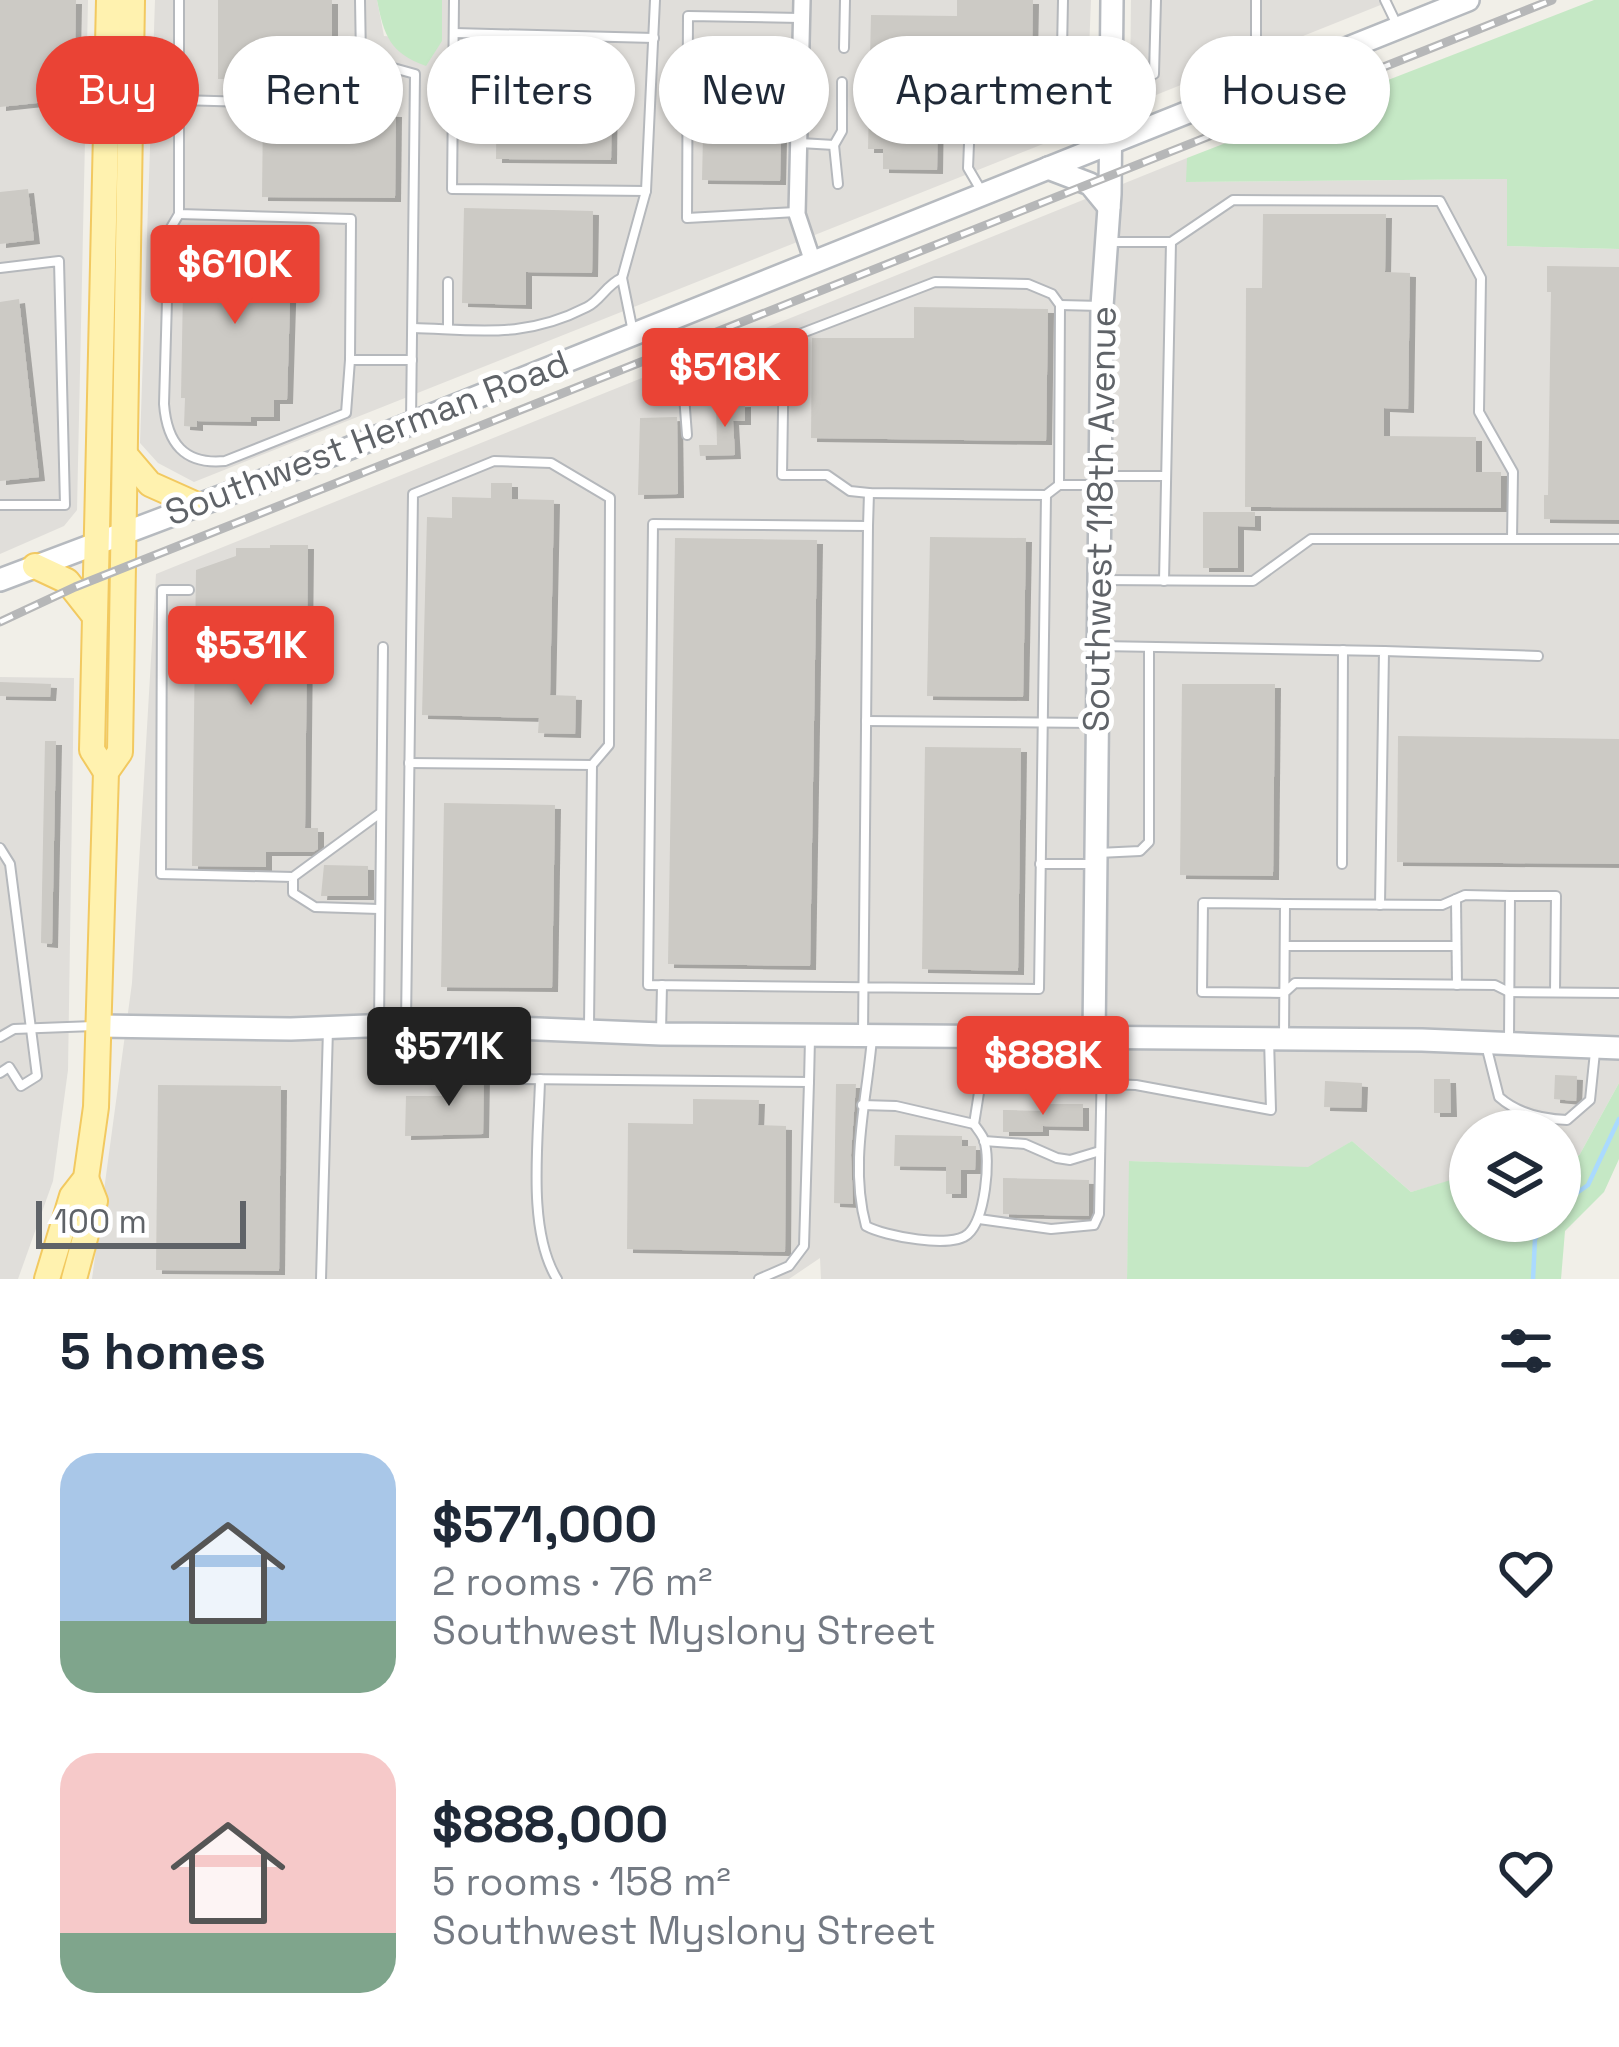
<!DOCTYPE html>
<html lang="en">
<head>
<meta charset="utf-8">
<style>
  :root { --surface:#fff; --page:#f6f6f7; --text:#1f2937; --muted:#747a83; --accent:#ea4335 }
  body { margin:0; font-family:"Space Grotesk",sans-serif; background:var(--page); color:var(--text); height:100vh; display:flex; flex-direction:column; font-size:45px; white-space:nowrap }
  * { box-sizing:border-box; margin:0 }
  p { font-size:39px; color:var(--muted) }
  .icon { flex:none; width:66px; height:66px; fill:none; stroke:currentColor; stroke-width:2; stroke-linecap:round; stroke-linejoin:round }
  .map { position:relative; height:1279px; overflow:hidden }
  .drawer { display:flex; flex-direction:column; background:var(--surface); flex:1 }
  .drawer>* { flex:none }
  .top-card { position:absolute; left:36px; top:36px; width:1548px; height:108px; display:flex; gap:24px }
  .controls { position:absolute; left:1449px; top:1110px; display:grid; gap:24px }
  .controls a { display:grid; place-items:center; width:132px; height:132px; border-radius:50%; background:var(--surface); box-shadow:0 3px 9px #0004; font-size:60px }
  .scale { position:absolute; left:36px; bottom:30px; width:210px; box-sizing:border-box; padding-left:12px; border:6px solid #5f6368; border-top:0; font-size:33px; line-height:42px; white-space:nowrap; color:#5f6368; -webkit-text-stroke:9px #fff; paint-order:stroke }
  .price { position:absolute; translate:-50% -102px; padding:0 27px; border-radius:12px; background:var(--accent); color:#fff; font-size:39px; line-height:78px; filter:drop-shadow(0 3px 6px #0008) }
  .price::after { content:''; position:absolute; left:50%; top:72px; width:36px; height:27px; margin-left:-18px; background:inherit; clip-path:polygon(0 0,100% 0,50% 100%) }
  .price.current { background:#222; color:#fff }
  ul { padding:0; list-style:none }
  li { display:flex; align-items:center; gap:36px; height:300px; padding:0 60px }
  li span { display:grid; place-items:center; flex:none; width:336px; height:240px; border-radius:36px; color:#555 }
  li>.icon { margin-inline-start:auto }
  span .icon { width:144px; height:144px; fill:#fffc; stroke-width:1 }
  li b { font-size:51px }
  h2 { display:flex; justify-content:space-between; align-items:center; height:144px; padding:0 60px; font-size:51px }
  .pill { padding:0 42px; border-radius:54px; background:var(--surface); box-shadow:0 3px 9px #0004; font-size:42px; line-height:108px }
  .pill.current { background:var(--accent); color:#fff }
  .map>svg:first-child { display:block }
  .industrial { fill:#e0deda }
  .green { fill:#c5e8c5 }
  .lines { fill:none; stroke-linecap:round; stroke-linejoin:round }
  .stream { stroke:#aadaff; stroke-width:4.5 }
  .building { fill:#cccac5; filter:url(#shadow) }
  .lane-casing { stroke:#b5b8bc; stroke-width:12 }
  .street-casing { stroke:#b5b8bc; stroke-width:20 }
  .secondary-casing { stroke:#b6babf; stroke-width:26 }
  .primary-casing { stroke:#f2c960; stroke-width:28 }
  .lane { stroke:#fff; stroke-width:8 }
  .street { stroke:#fff; stroke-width:15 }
  .secondary { stroke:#fff; stroke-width:21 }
  .primary { stroke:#fff2af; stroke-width:24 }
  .rail-casing { stroke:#b6b7b8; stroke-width:9 }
  .rail { stroke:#fff; stroke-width:4.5; stroke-dasharray:14; stroke-linecap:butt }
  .labels { text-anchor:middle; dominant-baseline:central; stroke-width:10; stroke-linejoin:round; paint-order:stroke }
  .street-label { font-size:36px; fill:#5f6368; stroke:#fff }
</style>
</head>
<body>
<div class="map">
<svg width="1619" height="1279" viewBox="0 0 1619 1279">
  <defs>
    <filter id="shadow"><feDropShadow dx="6" dy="4" stdDeviation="0" flood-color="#0004"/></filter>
  </defs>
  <rect width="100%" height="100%" fill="#f1efe8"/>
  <!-- industrial -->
  <g class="industrial">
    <path d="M0,0h88l-11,510 -13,16 -64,28z"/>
    <path d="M155,0h222l7,36 58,5v-41h649l-5,127 -892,355 -36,-19 -18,-20z"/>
    <path d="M1131,0h262l-252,101 -11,-7z"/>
    <path d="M1187,158v24l321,-3 -1,67 112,3v834l-39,71 -20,22v-45h-90v61l-16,-12 -43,12 -59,-51 -43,27 -179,-7 -3,118h-306l-1,-21 -31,21h-697l40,-296 24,-409z"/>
    <path d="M0,677l74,1 -6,392 -15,111 -35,98h-18z"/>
  </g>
  <!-- green -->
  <g class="green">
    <path d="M377,0h65v41l-16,25c-36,-13 -42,-30 -49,-66z"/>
    <path d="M1594,0h25v249l-112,-3v-67l-321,3 1,-24z"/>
    <path d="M1619,1083v76l-15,33 -39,39 -4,48h-434l2,-118 179,6 44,-26 59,51 43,-13 16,13v29h38l6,5 5,-5h41v-45l20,-22z"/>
  </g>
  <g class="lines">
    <!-- stream -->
    <g class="stream">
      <path d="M1560,1205l28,-20 31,-66"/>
      <path d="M1533,1279l2,-40 13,-18"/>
    </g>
  </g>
  <!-- building -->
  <g class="building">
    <path d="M0,0h76l-2,99 -74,8z"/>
    <path d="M218,0h114v80l-114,-1z"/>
    <path d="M957,0h76l-2,102 -93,-2 -1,70 -54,-1v-20h-15l3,-134 86,1z"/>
    <path d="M705,46l78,1 -3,134 -78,-1z"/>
    <path d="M497,70l115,3 -1,87 -115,-1z"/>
    <path d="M263,110l133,3 -1,85 -133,-1z"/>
    <path d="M28,189l6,51 -34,4v-52z"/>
    <path d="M464,208l129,3 -1,62 -66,-1v33l-64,-2z"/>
    <path d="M1263,214h123l-1,58 25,1 -2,136 -24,-1v28l92,1v35h25v36l-256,-1 1,-219h16z"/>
    <path d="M184,235l108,2 -5,163h-13v17h-23v5l-54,-1v6l-13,-1 1,-28h-4z"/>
    <path d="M1547,266l72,1v253l-75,-1v-24h4l3,-203h-4z"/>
    <path d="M19,299l20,178 -39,4v-179z"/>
    <path d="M914,307l134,2 -2,132 -235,-3 1,-100h102z"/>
    <path d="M745,403v18h-12l2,34 -35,1 -1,-11h18l-1,-41z"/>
    <path d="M677,417l1,77 -40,1 2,-77z"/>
    <path d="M491,483h21v16l42,1 -4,195 26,1 -1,38 -37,-1 1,-15 -117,-3 5,-198 25,1v-21l39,1z"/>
    <path d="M1203,512h52v15l-17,-1v42h-35z"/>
    <path d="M930,537l96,1 -3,159 -96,-1z"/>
    <path d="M675,538l142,2 -7,426 -142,-2z"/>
    <path d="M270,545h38l-3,283h13v21l-5,3h-47v15l-74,-1 4,-296 40,-14v-8h34z"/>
    <path d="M0,682l51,2 -1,13 -50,-1z"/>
    <path d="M1182,684h93l-2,192 -93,-1z"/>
    <path d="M1398,736l221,3v125l-222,-2z"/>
    <path d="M45,741h11l-4,203 -11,-1z"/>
    <path d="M925,747l96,1 -3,223 -96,-2z"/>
    <path d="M444,803l111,2 -3,183 -111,-1z"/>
    <path d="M324,865l44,1v30h-47z"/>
    <path d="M453,1071l31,1 -1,62 -78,2 1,-40h46z"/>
    <path d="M1555,1075l22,1 -1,25 -22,-2z"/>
    <path d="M1434,1079h16l1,34h-17z"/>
    <path d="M1325,1081l37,2 -1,25 -37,-1z"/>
    <path d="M836,1084h20l-5,71 2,49 -19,-1z"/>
    <path d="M158,1085l123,1 -2,185 -123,-1z"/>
    <path d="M693,1099l66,1 -1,25 28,1 -1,126 -158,-3 1,-126 65,1z"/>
    <path d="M1044,1104h39v23l-40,-1v6h-40v-22l41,1z"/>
    <path d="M895,1135l67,1v10h14l-1,24h-14v24h-15v-27l-52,-1z"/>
    <path d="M1003,1178l86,2v36l-86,-2z"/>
  </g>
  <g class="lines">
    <defs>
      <g id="lane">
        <path d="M179,0v214l172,5 -1,141h62"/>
        <path d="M360,0l1,59 54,15 -4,348"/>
        <path d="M454,0l-2,189 194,2"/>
        <path d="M1256,0v45l15,32"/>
        <path d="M1385,0l13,27"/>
        <path d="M454,33l200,5"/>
        <path d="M844,48l1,-48"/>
        <path d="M1154,74l2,-74"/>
        <path d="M179,100l70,2 23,-7h70l18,-12 15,-20"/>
        <path d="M800,143l34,2 8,-14v-49"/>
        <path d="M834,145l4,39"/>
        <path d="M982,192l-14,-24 2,-49 68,2 13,-3 10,-18 2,-100"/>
        <path d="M796,212l-109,6 1,-202 112,2"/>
        <path d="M179,214l-10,17 -5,173c3,39 20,61 61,57l121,-48 4,-53"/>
        <path d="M1107,242h64l-7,339"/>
        <path d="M1171,242l62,-42 207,1 41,77 -2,134 34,60 -1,67"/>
        <path d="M0,268l59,-7 6,244h-65"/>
        <path d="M1060,305l41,1"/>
        <path d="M669,324l12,32 6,79"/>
        <path d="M413,328c66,2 112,11 174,-21 14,-7 19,-22 35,-29"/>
        <path d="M448,329v-47"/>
        <path d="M633,332l-11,-54 24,-87 9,-191"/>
        <path d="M1101,476h65"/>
        <path d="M1046,495l13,-10h36"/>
        <path d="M868,526l1,-33"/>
        <path d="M1100,580l153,1 58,-42h308"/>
        <path d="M189,590h-27l-1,284 132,3v16l22,14 64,2"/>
        <path d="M1099,646l285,5 -4,254"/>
        <path d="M1384,651l154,5"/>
        <path d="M866,721l226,2"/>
        <path d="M409,763l183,2"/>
        <path d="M0,848l10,16 27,212 -16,10 -12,-19 -9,6"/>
        <path d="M1098,853l42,-2 9,-9v-195"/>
        <path d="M1040,864h53"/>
        <path d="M1342,864l1,-214"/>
        <path d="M293,877l86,-63"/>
        <path d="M1510,896h46l-1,96"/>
        <path d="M1456,899l1,86"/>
        <path d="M1285,904l157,1 23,-10 45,1 -1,143"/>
        <path d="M1285,946h171"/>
        <path d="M406,1023l7,-529 81,-33 57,2 59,35 -1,247 -17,20 -3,260"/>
        <path d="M379,1024l4,-377"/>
        <path d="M521,1031l-1,48 289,3 1,-44"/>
        <path d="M661,1032l1,-47"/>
        <path d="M863,1034c1,-170 3,-339 5,-508l-215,-2 -5,461 391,4 7,-494 -177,-2 -19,-2 -23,-16h-45l2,-129 13,-11 138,-53 93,2 24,10 8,11 -1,180"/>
        <path d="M1284,1036c0,-44 1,-88 1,-132l-82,-1 -1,89 82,1 11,-10 200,2 14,7 110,1"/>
        <path d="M0,1037l14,-8 80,-3"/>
        <path d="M872,1038c-5,62 -23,126 -6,188 18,10 86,23 102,8 17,-15 23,-74 16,-94 -2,-6 -7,-11 -10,-16l7,-44 -2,-42"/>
        <path d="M1486,1045l13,52c19,17 43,22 68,23l23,-20 5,-48"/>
        <path d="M540,1079c-1,58 -14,150 17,200"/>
        <path d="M981,1080l155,5 135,25 -2,-71"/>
        <path d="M862,1105l34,1 78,18"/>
        <path d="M984,1141l41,3 32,14 13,2 30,-9"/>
        <path d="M979,1219l72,10 43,-4 5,-11 3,-155 -7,-19"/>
        <path d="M321,1279l7,-250"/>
        <path d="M759,1279l30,-13 15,-20 5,-164"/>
      </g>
      <path id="street" d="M802,0l-5,214 16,48"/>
      <g id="secondary">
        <path d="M1048,168l42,16 19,23"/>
        <path d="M0,580l342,-129 1126,-451"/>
        <path d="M101,1026l190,3 126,-5 244,10 761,6 197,8"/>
        <path d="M1094,1038l8,-732 8,-112 2,-194"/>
      </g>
      <g id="primary">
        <path d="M127,457l23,27 47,21"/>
        <path d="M35,566l32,15 26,33"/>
        <path d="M106,772l-14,-22 17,-750"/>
        <path d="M47,1279l25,-83 14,-18 10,-71 10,-335 14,-20 12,-752"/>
        <path d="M74,1279l21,-78 -9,-23"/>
      </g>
    </defs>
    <!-- lane casing -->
    <use href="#lane" class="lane-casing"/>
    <!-- street casing -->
    <use href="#street" class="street-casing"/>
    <!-- secondary casing -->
    <use href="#secondary" class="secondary-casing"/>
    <!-- primary casing -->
    <use href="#primary" class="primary-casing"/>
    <!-- lane -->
    <use href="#lane" class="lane"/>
    <!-- street -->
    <use href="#street" class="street"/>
    <!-- secondary -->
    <use href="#secondary" class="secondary"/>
    <!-- primary -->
    <use href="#primary" class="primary"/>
    <defs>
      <path id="rail" d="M0,622l75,-35 1477,-587"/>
    </defs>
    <!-- rail casing -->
    <use href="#rail" class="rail-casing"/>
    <!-- rail -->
    <use href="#rail" class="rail"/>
  </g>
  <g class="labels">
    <!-- street labels -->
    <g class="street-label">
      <text transform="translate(367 438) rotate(-21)">Southwest Herman Road</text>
      <text transform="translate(1100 519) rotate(-89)">Southwest 118th Avenue</text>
    </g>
  </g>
</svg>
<div class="controls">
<a><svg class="icon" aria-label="layers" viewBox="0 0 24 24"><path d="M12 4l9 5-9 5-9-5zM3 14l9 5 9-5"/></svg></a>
</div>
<div class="scale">100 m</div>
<b class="price" style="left:235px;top:327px">$610K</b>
<b class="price" style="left:725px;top:430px">$518K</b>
<b class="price" style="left:251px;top:708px">$531K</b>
<b class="price current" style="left:449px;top:1109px">$571K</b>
<b class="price" style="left:1043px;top:1118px">$888K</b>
<div class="top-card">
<a class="pill current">Buy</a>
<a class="pill">Rent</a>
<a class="pill">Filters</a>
<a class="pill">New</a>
<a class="pill">Apartment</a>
<a class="pill">House</a>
</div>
</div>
<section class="drawer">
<h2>5 homes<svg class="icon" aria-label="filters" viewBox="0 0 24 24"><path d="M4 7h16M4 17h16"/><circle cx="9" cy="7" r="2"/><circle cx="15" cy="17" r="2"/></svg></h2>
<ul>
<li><span style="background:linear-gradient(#a9c7e8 70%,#7fa58c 0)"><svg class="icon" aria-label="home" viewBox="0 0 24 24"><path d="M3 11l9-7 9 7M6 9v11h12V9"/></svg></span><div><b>$571,000</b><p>2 rooms · 76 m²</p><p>Southwest Myslony Street</p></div><svg class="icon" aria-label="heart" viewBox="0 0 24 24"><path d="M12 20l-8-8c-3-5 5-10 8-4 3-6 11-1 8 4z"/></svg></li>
<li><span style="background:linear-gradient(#f6c9c9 75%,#7fa58c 0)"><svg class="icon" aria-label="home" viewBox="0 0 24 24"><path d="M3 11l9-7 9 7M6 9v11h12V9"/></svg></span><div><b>$888,000</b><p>5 rooms · 158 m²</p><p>Southwest Myslony Street</p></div><svg class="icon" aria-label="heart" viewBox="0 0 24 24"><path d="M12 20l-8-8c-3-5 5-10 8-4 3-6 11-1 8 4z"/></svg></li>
</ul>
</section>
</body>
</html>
